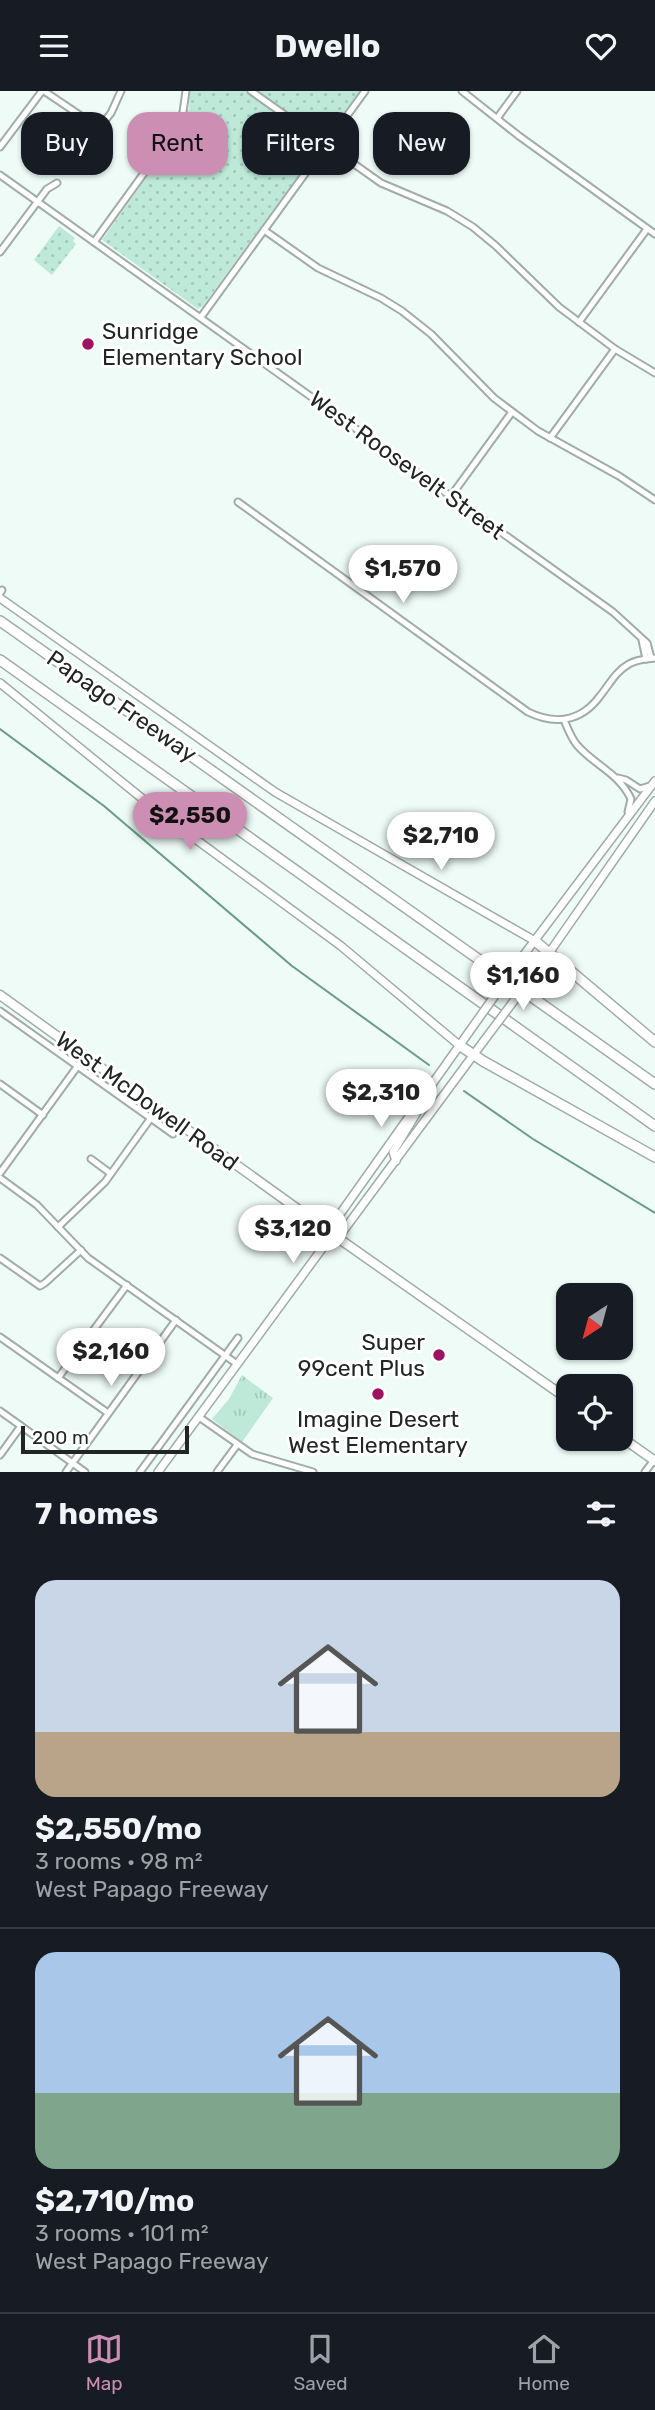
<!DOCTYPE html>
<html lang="en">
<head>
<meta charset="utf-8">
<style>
  :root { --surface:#171b24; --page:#20242c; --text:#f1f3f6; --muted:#9ea1a6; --line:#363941; --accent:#cc8eb2 }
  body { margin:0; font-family:Rubik,sans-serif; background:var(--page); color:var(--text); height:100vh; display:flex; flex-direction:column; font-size:26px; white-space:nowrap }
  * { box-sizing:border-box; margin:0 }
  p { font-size:23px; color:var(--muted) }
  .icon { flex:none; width:38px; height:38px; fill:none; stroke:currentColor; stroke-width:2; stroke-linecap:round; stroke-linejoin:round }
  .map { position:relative; height:1381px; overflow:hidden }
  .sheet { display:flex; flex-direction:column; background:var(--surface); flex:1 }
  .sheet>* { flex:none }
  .top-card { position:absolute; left:21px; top:21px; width:614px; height:63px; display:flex; gap:14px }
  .needle { width:46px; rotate:216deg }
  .tools { position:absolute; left:556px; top:1192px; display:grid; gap:14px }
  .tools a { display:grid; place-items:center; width:77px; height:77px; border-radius:14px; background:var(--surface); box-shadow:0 2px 5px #0004; font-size:35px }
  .scale { position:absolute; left:21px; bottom:18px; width:168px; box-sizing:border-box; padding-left:7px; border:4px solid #212524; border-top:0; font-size:19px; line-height:24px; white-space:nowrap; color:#212524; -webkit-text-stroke:5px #fff; paint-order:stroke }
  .price { position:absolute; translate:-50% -60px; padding:0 16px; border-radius:24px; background:#fff; color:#222; font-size:23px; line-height:46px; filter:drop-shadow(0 2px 4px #0008) }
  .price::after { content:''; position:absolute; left:50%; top:42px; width:21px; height:16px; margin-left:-10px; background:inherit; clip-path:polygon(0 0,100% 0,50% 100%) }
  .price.current { background:var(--accent); color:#111 }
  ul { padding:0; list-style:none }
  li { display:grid; align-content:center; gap:14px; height:371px; padding:0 35px }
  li+li { border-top:2px solid var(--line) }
  li span { display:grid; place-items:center; height:217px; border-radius:21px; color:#555 }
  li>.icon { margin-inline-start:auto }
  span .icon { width:126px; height:126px; fill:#fffc; stroke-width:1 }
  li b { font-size:30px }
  h2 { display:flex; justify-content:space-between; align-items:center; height:84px; padding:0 35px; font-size:30px }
  .chip { padding:0 24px; border-radius:21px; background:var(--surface); box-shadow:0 2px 5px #0004; font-size:24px; line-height:63px }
  .chip.current { background:var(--accent); color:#111 }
  header { display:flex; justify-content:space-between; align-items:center; height:91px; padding:0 35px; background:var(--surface); font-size:32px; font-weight:700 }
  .menu { display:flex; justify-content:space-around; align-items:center; height:98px; border-top:2px solid var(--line); background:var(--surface); font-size:19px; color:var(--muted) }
  .menu a { display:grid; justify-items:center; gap:4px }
  .menu .current { color:var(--accent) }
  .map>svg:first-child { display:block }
  .grass { fill:url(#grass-tufts) }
  .park { fill:url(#park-dots) }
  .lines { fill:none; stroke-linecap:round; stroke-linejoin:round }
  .stream { stroke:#6a9b8a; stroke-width:2 }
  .street-casing { stroke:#a0aca7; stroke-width:9 }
  .secondary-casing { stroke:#a0aca7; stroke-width:10 }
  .primary-casing { stroke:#a0aca7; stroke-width:11 }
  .highway-casing { stroke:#a0aca7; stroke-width:12 }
  .street { stroke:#fff; stroke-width:5 }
  .secondary { stroke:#fff; stroke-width:7 }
  .primary { stroke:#fff; stroke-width:8 }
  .highway { stroke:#fff; stroke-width:9 }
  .secondary-bridge-casing { stroke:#a0aca7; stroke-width:10; stroke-linecap:butt }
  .secondary-bridge { stroke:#fff; stroke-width:7 }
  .poi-dot { fill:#9e1360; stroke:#fff; stroke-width:2.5 }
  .labels { text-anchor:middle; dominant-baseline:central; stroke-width:6; stroke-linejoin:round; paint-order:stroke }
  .poi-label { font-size:23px; fill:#212524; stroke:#fff; text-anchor:start }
  .street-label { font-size:23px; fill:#212524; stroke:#fff }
</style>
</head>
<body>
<header><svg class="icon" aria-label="menu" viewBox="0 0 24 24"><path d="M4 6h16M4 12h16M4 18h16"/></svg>Dwello<svg class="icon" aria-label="heart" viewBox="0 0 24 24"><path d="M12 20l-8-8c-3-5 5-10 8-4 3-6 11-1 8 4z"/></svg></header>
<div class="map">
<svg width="655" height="1381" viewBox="0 0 655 1381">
  <defs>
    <pattern id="grass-tufts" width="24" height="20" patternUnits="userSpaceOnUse" patternTransform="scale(1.75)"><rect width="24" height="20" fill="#bee9d9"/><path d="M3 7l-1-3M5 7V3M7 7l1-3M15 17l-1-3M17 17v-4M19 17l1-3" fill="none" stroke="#a3c8ba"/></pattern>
    <pattern id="park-dots" width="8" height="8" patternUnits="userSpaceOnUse" patternTransform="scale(1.75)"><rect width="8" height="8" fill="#bee9d9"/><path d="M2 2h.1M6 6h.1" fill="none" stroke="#a3c8ba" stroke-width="1.8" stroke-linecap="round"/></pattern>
  </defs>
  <rect width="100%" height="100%" fill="#eefbf6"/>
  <!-- grass -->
  <path class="grass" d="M242,1284l31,23 -31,44 -30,-23 17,-20z"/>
  <!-- park -->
  <g class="park">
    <path d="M190,0h170l-158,216 -4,2 -96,-69 79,-111 8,-20z"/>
    <path d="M59,135l16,12 -2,3 3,3 -24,31 -18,-15z"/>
  </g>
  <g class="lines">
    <!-- stream -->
    <g class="stream">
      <path d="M0,638l104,77 188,160 137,99"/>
      <path d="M464,1000l69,48 122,74"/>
    </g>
    <defs>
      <g id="street">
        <path d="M44,0l55,37 12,-15 10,-22"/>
        <path d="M251,0l130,92 66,28 26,16 23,19 63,61 56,42 40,24"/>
        <path d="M462,0l57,45 136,98"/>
        <path d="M498,26l19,-26"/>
        <path d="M0,56l42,-56"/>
        <path d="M0,84l613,437 34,31 4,15"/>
        <path d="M264,139l54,38 63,30 21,13 29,23 63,64 44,33 81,45 36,24"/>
        <path d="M94,151l82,-113 7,-17 3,-21"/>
        <path d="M0,161l47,-63 10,-6"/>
        <path d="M201,226l164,-226"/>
        <path d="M579,231l68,-93"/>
        <path d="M550,347l65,-89"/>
        <path d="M451,405l61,-84"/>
        <path d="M238,411l290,210c27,13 53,10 72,-16 9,-11 16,-25 29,-32 8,-5 17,-5 26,-6"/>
        <path d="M0,502l2,-3"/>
        <path d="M642,549l4,19"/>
        <path d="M564,629c4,9 7,18 13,25 17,20 42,28 54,54l-3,13"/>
        <path d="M618,687l8,2 14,9 10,-3"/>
        <path d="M0,920l173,123"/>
        <path d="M0,993l43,31"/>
        <path d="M91,1068l19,14"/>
        <path d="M0,1082l85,-117"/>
        <path d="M0,1087l37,27 51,53 149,106"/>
        <path d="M58,1136l47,-45 53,-74"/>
        <path d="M0,1167l40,28 5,-3 36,-33"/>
        <path d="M0,1246l108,76"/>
        <path d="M58,1287l69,-93"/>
        <path d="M0,1320l85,61"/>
        <path d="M199,1326l53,37 61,18"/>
        <path d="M0,1364l21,-29"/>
        <path d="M66,1381l110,-152"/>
        <path d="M140,1381l98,-134"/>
        <path d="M217,1381l20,-27"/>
        <path d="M645,1381l9,-12"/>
      </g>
      <g id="secondary">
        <path d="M0,507l275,194 260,149"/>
        <path d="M0,592l160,130 181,133 118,99"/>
        <path d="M523,865l132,-175"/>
        <path d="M540,875l115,-165"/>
        <path d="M396,1070l-3,-9 23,-38 4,-11"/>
        <path d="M324,1155l14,-8 145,-196"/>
        <path d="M158,1381l166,-226 4,-15 141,-199"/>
      </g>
      <g id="primary">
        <path d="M0,904l338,243 231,162"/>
        <path d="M621,1346l34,24"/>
      </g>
      <g id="highway">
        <path d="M0,530l655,463"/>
        <path d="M0,569l655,466"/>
        <path d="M535,850l120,101"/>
        <path d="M459,954l24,16 172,96"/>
      </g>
    </defs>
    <!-- street casing -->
    <use href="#street" class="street-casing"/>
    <!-- secondary casing -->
    <use href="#secondary" class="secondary-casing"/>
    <!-- primary casing -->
    <use href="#primary" class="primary-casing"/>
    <!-- highway casing -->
    <use href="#highway" class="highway-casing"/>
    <!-- street -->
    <use href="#street" class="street"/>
    <!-- secondary -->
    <use href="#secondary" class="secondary"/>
    <!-- primary -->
    <use href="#primary" class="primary"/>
    <!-- highway -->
    <use href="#highway" class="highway"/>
    <defs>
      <g id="secondary-bridge">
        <path d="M469,941l54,-76"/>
        <path d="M483,951l57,-76"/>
      </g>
    </defs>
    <!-- secondary-bridge casing -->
    <use href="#secondary-bridge" class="secondary-bridge-casing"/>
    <!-- secondary-bridge -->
    <use href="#secondary-bridge" class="secondary-bridge"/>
  </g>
  <!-- markers -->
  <g class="poi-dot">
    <circle cx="88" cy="253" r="7"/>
    <circle cx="439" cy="1264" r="7"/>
    <circle cx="378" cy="1303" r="7"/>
  </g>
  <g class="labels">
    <!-- poi labels -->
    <g class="poi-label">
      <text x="102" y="240">Sunridge<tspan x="102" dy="26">Elementary School</tspan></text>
      <text x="425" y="1251" text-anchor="end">Super<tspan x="425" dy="26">99cent Plus</tspan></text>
      <text x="378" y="1328" text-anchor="middle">Imagine Desert<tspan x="378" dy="26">West Elementary</tspan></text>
    </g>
    <!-- street labels -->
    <g class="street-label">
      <text transform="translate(407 374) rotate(36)">West Roosevelt Street</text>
      <text transform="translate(122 615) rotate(35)">Papago Freeway</text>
      <text transform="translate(147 1010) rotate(36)">West McDowell Road</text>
    </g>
  </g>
</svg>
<div class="tools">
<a><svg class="needle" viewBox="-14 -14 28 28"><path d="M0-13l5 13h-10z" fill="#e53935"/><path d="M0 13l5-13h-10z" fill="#9ea1a6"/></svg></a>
<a><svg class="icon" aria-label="locate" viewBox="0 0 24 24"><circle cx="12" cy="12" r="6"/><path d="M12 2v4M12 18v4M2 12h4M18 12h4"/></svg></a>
</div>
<div class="scale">200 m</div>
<b class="price" style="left:403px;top:514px">$1,570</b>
<b class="price current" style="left:190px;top:761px">$2,550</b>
<b class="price" style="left:441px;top:781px">$2,710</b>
<b class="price" style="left:523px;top:921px">$1,160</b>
<b class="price" style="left:381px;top:1038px">$2,310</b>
<b class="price" style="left:293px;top:1174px">$3,120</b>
<b class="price" style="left:111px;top:1297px">$2,160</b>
<div class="top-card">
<a class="chip">Buy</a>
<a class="chip current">Rent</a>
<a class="chip">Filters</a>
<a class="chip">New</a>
</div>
</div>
<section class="sheet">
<h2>7 homes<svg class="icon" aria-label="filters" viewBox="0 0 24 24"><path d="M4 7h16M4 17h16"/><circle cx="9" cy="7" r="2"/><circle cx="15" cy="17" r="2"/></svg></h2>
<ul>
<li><span style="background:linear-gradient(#c9d6e8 70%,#b9a48a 0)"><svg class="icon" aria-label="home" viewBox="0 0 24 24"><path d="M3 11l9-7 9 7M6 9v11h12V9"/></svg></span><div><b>$2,550/mo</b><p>3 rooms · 98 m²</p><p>West Papago Freeway</p></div></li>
<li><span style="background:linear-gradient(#a9c7e8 65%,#7fa58c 0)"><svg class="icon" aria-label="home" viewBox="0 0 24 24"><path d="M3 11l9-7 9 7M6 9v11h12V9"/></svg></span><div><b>$2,710/mo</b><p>3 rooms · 101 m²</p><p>West Papago Freeway</p></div></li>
</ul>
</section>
<nav class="menu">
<a class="current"><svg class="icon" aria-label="map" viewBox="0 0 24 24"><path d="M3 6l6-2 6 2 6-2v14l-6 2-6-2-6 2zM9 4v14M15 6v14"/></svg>Map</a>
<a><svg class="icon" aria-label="saved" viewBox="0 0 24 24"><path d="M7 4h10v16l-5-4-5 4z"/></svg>Saved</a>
<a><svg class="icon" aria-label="home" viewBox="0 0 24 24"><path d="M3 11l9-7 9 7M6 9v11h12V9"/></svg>Home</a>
</nav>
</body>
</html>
